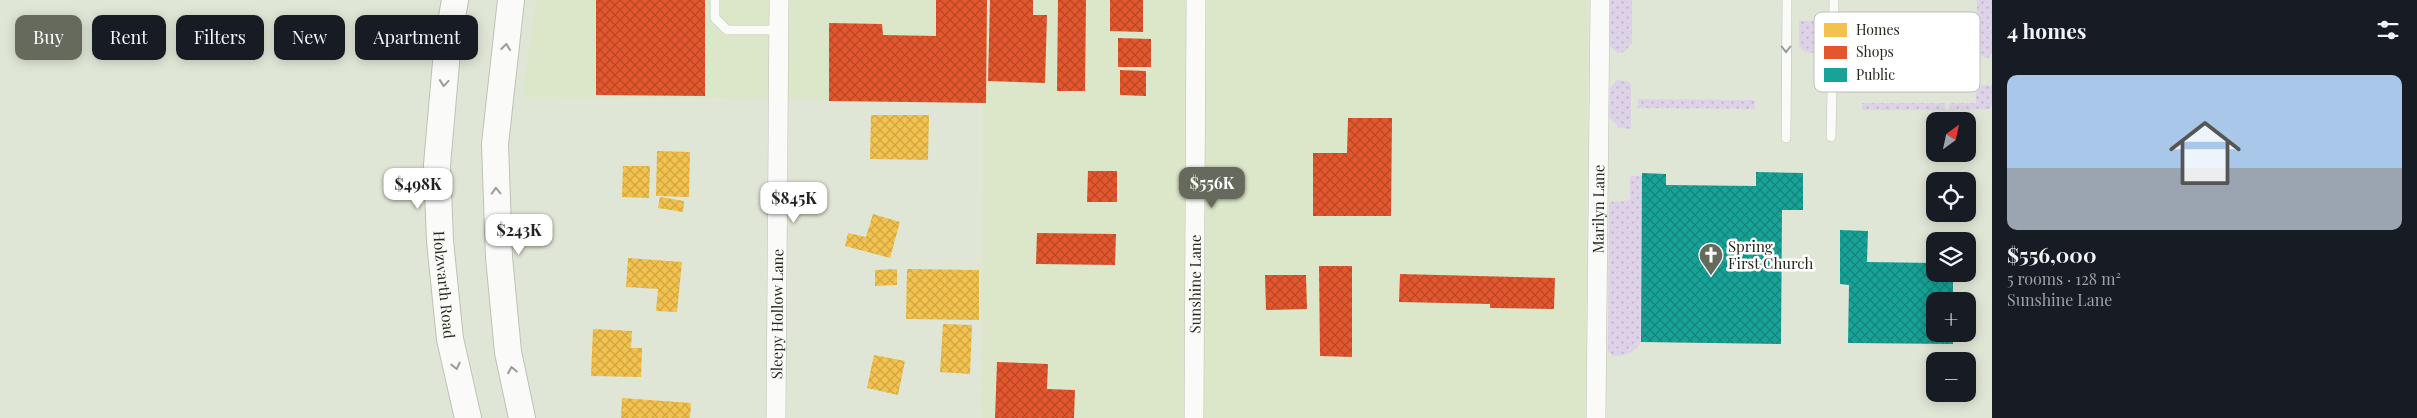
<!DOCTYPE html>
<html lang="en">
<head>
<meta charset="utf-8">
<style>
  :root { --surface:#171b24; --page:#242831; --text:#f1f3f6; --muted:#9ea1a6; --accent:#666a5c }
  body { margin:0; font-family:"Playfair Display",serif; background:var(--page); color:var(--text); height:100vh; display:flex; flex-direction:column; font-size:19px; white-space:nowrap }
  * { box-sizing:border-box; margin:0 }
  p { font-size:16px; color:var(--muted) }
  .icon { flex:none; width:28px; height:28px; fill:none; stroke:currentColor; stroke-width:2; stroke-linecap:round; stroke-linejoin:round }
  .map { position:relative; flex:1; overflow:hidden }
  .details { display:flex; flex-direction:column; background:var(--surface); width:425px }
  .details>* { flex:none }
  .top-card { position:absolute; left:15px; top:15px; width:475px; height:45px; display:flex; gap:10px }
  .needle { width:32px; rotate:33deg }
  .fabs { position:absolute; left:1926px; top:112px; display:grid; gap:10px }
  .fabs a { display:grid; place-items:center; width:50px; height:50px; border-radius:10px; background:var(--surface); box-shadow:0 2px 12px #0003; font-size:25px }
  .price { position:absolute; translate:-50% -42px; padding:0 11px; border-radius:10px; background:#fff; color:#222; font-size:16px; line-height:32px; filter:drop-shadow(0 1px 2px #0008) }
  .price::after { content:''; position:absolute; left:50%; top:30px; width:15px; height:11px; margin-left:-8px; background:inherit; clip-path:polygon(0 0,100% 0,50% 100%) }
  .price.active { background:var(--accent); color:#fff }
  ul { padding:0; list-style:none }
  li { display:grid; align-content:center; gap:10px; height:265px; padding:0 15px }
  li span { display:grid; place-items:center; height:155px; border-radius:10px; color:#555 }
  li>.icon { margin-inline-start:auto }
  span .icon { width:90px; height:90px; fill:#fffc; stroke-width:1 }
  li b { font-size:21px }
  h2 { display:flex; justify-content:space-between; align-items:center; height:60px; padding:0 15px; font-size:21px }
  .pill { padding:0 18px; border-radius:10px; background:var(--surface); box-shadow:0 2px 12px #0003; font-size:18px; line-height:45px }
  .pill.active { background:var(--accent); color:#fff }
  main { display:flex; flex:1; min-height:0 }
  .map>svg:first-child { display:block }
  .built { fill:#dce6c8 }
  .grass { fill:url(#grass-dots) }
  .homes { fill:url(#homes-cross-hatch) }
  .shops { fill:url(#shops-cross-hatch) }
  .public { fill:url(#public-cross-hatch) }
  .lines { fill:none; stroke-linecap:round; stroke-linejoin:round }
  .lane-casing { stroke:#bdc2b5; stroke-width:10 }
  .street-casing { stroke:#bdc2b5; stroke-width:20 }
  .secondary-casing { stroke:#bdc2b5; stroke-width:28 }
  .lane { stroke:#fafbf9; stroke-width:9 }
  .street { stroke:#fafbf9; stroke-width:19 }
  .secondary { stroke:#fafbf9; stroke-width:26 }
  .oneway { stroke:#9a9c95 }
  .labels { text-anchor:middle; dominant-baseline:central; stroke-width:5; stroke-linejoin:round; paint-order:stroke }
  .street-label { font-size:15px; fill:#24271b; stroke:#fff }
  .poi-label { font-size:15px; fill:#24271b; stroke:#fff; text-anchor:start }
  .key { fill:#fff; stroke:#bdbebb; stroke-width:1 }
  .key-label { font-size:14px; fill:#24271b }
</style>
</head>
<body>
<main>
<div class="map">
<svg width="1992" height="418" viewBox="0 0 1992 418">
  <defs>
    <pattern id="grass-dots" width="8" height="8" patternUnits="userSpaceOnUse" patternTransform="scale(1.25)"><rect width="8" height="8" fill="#ded2e8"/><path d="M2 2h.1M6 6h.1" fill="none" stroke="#beb4c6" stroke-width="1.8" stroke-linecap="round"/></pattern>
    <pattern id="homes-cross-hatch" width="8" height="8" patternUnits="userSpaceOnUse" patternTransform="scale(1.25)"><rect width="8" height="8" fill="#f2c14e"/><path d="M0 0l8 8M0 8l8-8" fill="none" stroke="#cfa644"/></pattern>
    <pattern id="shops-cross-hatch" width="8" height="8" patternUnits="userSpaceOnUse" patternTransform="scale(1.25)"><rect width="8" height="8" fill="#e4572e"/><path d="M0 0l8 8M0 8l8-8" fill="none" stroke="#b94826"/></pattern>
    <pattern id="public-cross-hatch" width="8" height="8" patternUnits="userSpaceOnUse" patternTransform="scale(1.25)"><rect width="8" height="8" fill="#17a398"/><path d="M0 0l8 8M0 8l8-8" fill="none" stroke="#15857b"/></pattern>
  </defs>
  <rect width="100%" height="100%" fill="#e0e6d5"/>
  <!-- built -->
  <path class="built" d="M536,0h1051l-2,418h-603l1,-318 -460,-3z"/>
  <!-- grass -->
  <g class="grass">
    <path d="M1610,0h22v42l-7,10 -8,1 -7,-7z"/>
    <path d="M1977,0h15v53l-3,5 -6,-1 -6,-6z"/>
    <path d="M1799,21h20v26l-6,6 -8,-1 -6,-5z"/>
    <path d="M1617,80l10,1 4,3v45l-12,-1 -10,-11 1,-29z"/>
    <path d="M1982,85h10v20l-2,4 -41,1 1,-7h26v-11z"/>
    <path d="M1638,99l117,1v9l-117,-1z"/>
    <rect x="1862" y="103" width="83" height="7"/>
    <path d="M1630,176h12l-1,166c-8,12 -15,14 -29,14l-4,-5 1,-149 21,-2z"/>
  </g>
  <!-- homes -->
  <g class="homes">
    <path d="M871,115h58l-1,45 -58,-1z"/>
    <path d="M657,151l33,1 -1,45 -33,-1z"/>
    <path d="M623,166h27l-1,32 -27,-1z"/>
    <path d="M660,197l24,4 -1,11 -25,-4z"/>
    <path d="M873,214l27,8 -10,36 -45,-12 3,-13 18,4z"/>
    <path d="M628,258l54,4 -5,50 -21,-1 2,-22 -32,-2z"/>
    <path d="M897,269v16l-22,1v-16z"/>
    <path d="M907,269l72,1v50l-73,-1z"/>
    <path d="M943,324l29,1 -2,49 -30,-2z"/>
    <path d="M593,329l39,2 -1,17h11l-1,29 -50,-1z"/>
    <path d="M874,355l31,6 -7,34 -31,-7z"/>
    <path d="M622,398l69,5 -1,15h-69z"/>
  </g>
  <!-- shops -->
  <g class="shops">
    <path d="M596,0h109v96l-109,-1z"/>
    <path d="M936,0h51l-1,103 -157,-2v-78l53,1 1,11 53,1z"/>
    <path d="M990,0h43v15h14l-2,68 -57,-2z"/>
    <path d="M1058,0h28l-1,91h-28z"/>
    <path d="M1110,0h33v32l-33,-1z"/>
    <path d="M1118,38l33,1v28h-33z"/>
    <path d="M1120,70l26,1v25l-26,-1z"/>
    <path d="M1348,118h44l-1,98h-78v-63h34z"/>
    <path d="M1088,171h29v31h-30z"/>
    <path d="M1037,233l79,1 -1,31 -79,-1z"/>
    <path d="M1319,266h33v91l-32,-1z"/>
    <path d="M1400,274l155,4 -1,31 -64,-1v-4l-91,-2z"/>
    <path d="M1265,275h41l1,34 -41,1z"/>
    <path d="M997,362l51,2 -1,25 28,1 -1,28h-79z"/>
  </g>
  <!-- public -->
  <g class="public">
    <path d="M1756,172l47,1v37h-21l-1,134 -140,-2 1,-169 24,1v11l90,1z"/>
    <path d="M1840,230l28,1 -1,31 68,1v11h18v27h-18v33h18v10l-105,-1 1,-58 -9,-1z"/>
  </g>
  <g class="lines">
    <defs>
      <g id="lane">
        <path d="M715,0v18l12,12h52"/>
        <path d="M1831,137l3,-137"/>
        <path d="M1786,138l1,-138"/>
      </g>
      <g id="street">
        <path id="s1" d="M776,418l3,-418"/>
        <path id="s2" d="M1194,418l2,-418"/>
        <path id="s3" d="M1596,418l4,-418"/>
      </g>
      <g id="secondary">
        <path id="s4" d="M455,0l-7,40 -11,125 3,76 10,98 18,79"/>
        <path d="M511,0l-16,144 4,113 9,95 14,66"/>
      </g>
    </defs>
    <!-- lane casing -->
    <use href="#lane" class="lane-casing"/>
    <!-- street casing -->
    <use href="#street" class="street-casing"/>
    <!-- secondary casing -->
    <use href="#secondary" class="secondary-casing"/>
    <!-- lane -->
    <use href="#lane" class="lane"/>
    <!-- street -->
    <use href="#street" class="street"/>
    <!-- secondary -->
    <use href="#secondary" class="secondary"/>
  </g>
  <!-- one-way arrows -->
  <defs><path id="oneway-chevron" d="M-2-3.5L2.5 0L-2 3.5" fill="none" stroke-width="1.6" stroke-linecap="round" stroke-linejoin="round" transform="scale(1.25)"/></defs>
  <g class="oneway">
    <use href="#oneway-chevron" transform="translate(506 47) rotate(-83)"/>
    <use href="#oneway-chevron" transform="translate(1786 49) rotate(90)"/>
    <use href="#oneway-chevron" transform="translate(444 83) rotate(95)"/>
    <use href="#oneway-chevron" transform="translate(496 191) rotate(-92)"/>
    <use href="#oneway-chevron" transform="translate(456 366) rotate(77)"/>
    <use href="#oneway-chevron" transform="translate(512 370) rotate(-101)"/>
  </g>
  <!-- icons -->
  <defs>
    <symbol id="church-pin" viewBox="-11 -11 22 30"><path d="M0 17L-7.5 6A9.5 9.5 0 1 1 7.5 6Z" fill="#666a5c" stroke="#fff"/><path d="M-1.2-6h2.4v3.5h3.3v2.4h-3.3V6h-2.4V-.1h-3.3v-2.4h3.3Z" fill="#fff"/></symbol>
  </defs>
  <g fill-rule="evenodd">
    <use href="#church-pin" x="1697" y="241" width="28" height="38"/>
  </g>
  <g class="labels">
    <!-- street labels -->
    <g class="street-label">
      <text stroke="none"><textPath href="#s3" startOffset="209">Marilyn Lane</textPath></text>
      <text stroke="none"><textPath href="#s4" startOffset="286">Holzwarth Road</textPath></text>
      <text stroke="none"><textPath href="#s2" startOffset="134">Sunshine Lane</textPath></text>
      <text stroke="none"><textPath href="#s1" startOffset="104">Sleepy Hollow Lane</textPath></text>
    </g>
    <!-- poi labels -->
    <g class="poi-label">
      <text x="1728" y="246">Spring<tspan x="1728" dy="17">First Church</tspan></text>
    </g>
  </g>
  <!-- legend -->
  <rect x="1814" y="12" width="166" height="80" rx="8" class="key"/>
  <rect x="1824" y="23" width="23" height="14" fill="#f2c14e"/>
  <rect x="1824" y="46" width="23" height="13" fill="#e4572e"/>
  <rect x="1824" y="68" width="23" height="14" fill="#17a398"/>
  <g class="key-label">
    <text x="1856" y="35">Homes</text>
    <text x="1856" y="57">Shops</text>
    <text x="1856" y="80">Public</text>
  </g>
</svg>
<div class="fabs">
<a><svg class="needle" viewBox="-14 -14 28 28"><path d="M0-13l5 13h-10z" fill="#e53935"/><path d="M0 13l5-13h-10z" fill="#9ea1a6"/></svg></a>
<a><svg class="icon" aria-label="locate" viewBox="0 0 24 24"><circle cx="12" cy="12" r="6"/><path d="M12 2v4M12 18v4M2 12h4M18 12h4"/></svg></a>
<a><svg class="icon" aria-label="layers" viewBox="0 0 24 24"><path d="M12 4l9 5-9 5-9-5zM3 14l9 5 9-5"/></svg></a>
<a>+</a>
<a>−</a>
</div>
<b class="price active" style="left:1212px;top:209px">$556K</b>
<b class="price" style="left:418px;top:210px">$498K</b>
<b class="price" style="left:794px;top:224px">$845K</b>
<b class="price" style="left:519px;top:256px">$243K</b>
<div class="top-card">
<a class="pill active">Buy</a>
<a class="pill">Rent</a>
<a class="pill">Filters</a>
<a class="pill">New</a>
<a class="pill">Apartment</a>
</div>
</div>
<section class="details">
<h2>4 homes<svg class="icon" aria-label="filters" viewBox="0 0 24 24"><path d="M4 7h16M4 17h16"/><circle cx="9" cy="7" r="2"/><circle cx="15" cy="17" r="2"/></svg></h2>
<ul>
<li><span style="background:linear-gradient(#a9c7e8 60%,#9aa5b1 0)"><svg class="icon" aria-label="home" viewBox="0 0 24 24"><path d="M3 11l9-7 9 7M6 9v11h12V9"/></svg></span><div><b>$556,000</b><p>5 rooms · 128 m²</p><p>Sunshine Lane</p></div></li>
</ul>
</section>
</main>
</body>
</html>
